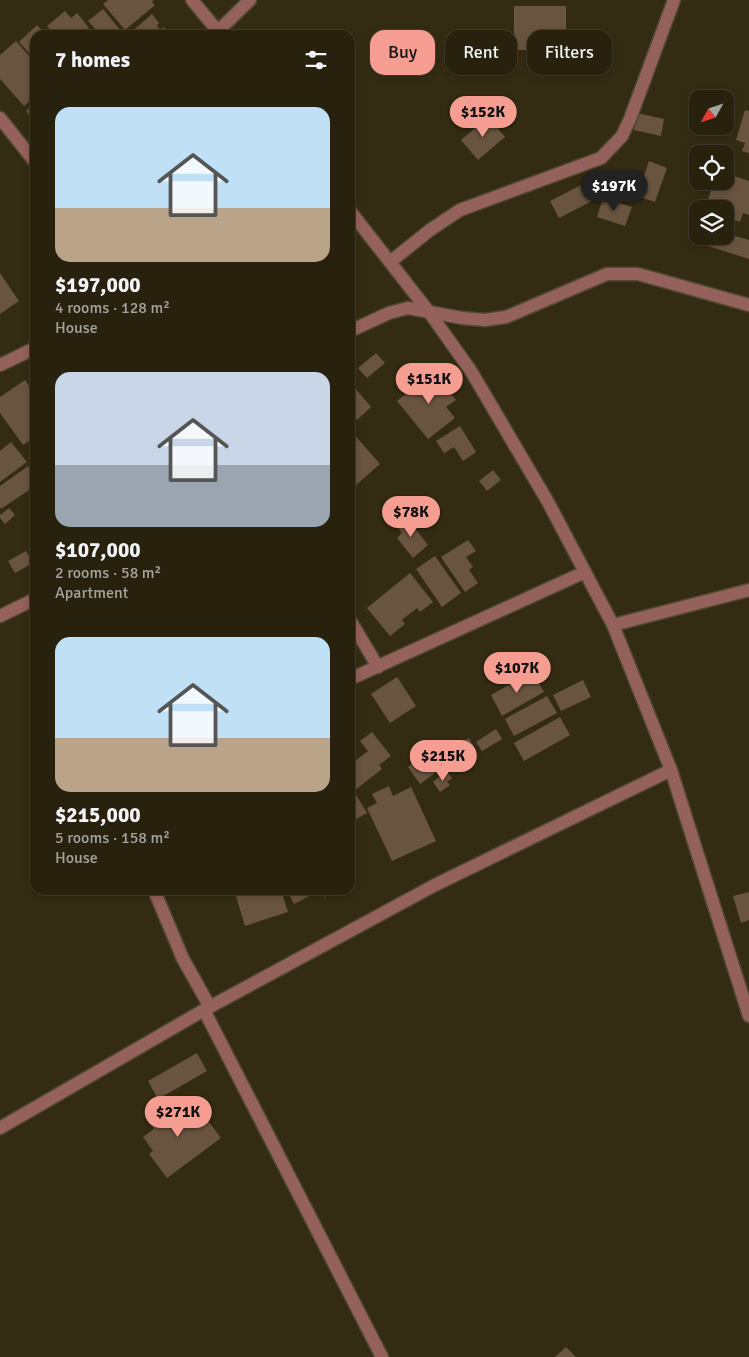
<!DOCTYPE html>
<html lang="en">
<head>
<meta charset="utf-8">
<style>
  :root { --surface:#27210e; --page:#2f2917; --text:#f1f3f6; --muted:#a4a39e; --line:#433e2e; --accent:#f59d90 }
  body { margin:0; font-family:Signika,sans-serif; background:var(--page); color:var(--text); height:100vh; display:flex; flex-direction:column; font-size:19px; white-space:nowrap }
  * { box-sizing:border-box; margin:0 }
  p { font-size:16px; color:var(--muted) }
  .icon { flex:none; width:28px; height:28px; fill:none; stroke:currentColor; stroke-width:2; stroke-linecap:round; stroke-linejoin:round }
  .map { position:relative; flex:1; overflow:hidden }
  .side { position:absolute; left:30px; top:30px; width:325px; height:865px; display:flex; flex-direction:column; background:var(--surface); border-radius:15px; box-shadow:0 2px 8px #0003,0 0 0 1px var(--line) }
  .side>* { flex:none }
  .banner { position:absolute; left:370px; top:30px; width:304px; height:45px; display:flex; gap:10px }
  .needle { width:32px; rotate:230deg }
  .controls { position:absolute; left:689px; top:90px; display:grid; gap:10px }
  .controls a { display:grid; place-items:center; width:45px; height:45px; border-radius:10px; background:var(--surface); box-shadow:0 2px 8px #0003,0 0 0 1px var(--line); font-size:25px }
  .price { position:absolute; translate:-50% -42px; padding:0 11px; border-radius:18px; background:var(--accent); color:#111; font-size:16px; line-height:32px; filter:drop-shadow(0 1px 2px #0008) }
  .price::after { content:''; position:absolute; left:50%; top:30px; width:15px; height:11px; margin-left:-8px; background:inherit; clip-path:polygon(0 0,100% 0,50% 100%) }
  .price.current { background:#222; color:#fff }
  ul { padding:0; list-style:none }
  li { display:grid; align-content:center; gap:10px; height:265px; padding:0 25px }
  li span { display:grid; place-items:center; height:155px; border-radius:15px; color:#555 }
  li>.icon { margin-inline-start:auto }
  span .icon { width:90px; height:90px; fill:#fffc; stroke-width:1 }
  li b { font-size:21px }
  h2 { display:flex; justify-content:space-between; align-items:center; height:60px; padding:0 25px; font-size:21px }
  .chip { padding:0 18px; border-radius:15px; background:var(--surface); box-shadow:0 2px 8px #0003,0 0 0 1px var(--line); font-size:18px; line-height:45px }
  .chip.current { background:var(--accent); color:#111 }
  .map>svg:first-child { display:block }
  .building { fill:#69543f }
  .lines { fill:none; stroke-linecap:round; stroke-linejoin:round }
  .lane-casing { stroke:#504830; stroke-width:15 }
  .street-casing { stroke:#504830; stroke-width:15 }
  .lane { stroke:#95615c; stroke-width:12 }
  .street { stroke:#95615c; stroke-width:12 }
</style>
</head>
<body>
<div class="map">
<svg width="749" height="1357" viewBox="0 0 749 1357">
  <rect width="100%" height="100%" fill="#342c12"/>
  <!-- building -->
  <g class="building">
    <path d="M108,0h46l-2,2 3,3 -30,25 -22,-26z"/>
    <path d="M514,6h52v52h-9v4h-17v-12h-26z"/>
    <path d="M103,9l18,22 -5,4h-25l6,-4 -9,-10z"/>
    <path d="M65,11l6,7 6,-5 12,15 -5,5 1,2h-30l-8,-9z"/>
    <path d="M152,14l7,9 -2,2 3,5 4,-3 4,6 -3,2h-37z"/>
    <path d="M37,25l9,10h-11v14l-5,5 -11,-12z"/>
    <path d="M16,41l14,16 4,-3 1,1v41l-11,10 -24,-27v-24z"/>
    <path d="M35,103v19l-9,-11z"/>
    <path d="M745,110l4,1v42l-7,-2 3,-8 -9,-3z"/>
    <path d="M637,113l27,6 -3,17 -27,-6z"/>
    <path d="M488,117l17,20 -27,23 -17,-20z"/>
    <path d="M649,161l18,7 -12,34 -18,-6z"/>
    <path d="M725,173l24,8v34l-6,-2 -3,9 -15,-5v-8h-20l9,-28h11z"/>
    <path d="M583,184l9,17 -33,17 -9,-17z"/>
    <path d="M603,198l29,9 -7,19 -28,-9z"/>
    <path d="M694,223l4,1v12h27v-3l24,7v19l-60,-19z"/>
    <path d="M0,273l19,28 -19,13z"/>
    <path d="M350,350l6,7 -6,4z"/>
    <path d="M376,353l9,10 -18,15 -9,-10z"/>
    <path d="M433,372l23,28 -10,7 9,11 -27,21 -31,-38z"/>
    <path d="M25,380l10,14v43l-12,8 -23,-32v-16z"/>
    <path d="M350,382l21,25 -14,13 -7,-8z"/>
    <path d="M460,426l16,26 -13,9 -9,-14 -10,6 -8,-12z"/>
    <path d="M350,430l30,34 -25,22 -5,-6z"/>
    <path d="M11,442l16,20 -27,20v-31z"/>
    <path d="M28,466l7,10v10l-34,23 -1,-2v-21z"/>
    <path d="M493,470l8,10 -14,11 -8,-10z"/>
    <path d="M9,508l6,7 -10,9 -5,-6v-3z"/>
    <path d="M406,517l22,28 -15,13 -16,-20 5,-5 -6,-8z"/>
    <path d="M468,540l8,11 -10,6 7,10 -4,3 9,13 -13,9 -24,-35z"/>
    <path d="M26,551l7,12 -18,10 -7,-12z"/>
    <path d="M435,556l26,37 -19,14 -26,-38z"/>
    <path d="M410,573l23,29 -13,10 -3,-4 -15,12 3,4 -15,12 -23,-28z"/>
    <path d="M532,672l12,20 -42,24 -11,-21z"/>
    <path d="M397,677l19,29 -26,17 -19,-29z"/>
    <path d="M583,680l8,17 -30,14 -8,-16z"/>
    <path d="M547,696l10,17 -43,23 -9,-17z"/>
    <path d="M560,717l10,18 -46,26 -10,-18z"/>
    <path d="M496,729l6,10 -20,12 -6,-9z"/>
    <path d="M372,732l19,24 -12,9 3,4 -27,21 -5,-7v-18l18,-14 -8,-10z"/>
    <path d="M469,738l7,12 -8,5 2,4 -8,5 -9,-17z"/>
    <path d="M441,742l13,17 -34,25 -12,-17z"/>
    <path d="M446,771l6,7 -5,4 3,3 -10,7 -7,-10z"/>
    <path d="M389,786l4,10 18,-9 25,54 -44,20 -25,-53 10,-5 -5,-9z"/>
    <path d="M353,790l14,23 -11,6 -6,-9v-18z"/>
    <path d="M234,890h47l7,22 -43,14z"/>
    <path d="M287,890h52l-15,7 -3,-7 -27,14z"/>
    <path d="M749,892v28l-8,3 -8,-27z"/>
    <path d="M197,1053l10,18 -49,28 -10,-18z"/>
    <path d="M167,1103l12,16 18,-13 24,32 -54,40 -18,-24 4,-3 -10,-14 11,-8 -8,-11z"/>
    <path d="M566,1347l10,10h-21z"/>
  </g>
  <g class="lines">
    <defs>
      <path id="lane" d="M0,365l35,-17"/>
      <g id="street">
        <path d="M192,0l29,35"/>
        <path d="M218,31l32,-31"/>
        <path d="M0,118l35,44"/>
        <path d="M350,211l79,101 42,59 77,131 65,123 58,145 78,246"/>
        <path d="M390,262l40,-32 30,-20 141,-52 21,-22 8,-17 44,-119"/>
        <path d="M350,331l39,-18 19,-5 54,10 23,2 21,-3 101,-43h31l111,31"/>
        <path d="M0,616l35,-17"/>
        <path d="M350,620l28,47"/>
        <path d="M613,625l136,-35"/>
        <path d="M350,679l235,-107"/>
        <path d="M154,890l29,69 27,48"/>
        <path d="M204,1010l178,347"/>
        <path d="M0,1128l204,-118 231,-125 236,-115"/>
      </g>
    </defs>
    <!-- lane casing -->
    <use href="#lane" class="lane-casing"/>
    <!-- street casing -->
    <use href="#street" class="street-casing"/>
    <!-- lane -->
    <use href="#lane" class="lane"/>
    <!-- street -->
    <use href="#street" class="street"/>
  </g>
</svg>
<div class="controls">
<a><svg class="needle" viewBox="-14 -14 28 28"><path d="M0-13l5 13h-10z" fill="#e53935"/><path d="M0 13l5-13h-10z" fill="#a4a39e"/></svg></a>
<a><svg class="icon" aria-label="locate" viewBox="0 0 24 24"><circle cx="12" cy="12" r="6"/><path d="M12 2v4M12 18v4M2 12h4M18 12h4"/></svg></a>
<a><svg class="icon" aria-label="layers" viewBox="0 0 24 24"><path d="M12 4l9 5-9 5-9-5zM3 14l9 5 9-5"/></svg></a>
</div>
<b class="price" style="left:483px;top:138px">$152K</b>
<b class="price current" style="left:614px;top:212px">$197K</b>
<b class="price" style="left:429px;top:405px">$151K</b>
<b class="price" style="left:411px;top:538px">$78K</b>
<b class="price" style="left:517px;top:694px">$107K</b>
<b class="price" style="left:443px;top:782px">$215K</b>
<b class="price" style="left:178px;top:1138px">$271K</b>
<div class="banner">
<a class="chip current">Buy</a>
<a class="chip">Rent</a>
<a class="chip">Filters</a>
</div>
<section class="side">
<h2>7 homes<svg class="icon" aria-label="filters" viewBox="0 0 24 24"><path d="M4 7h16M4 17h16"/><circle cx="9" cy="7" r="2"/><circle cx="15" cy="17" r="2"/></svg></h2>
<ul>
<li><span style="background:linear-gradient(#bfe0f5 65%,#b9a48a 0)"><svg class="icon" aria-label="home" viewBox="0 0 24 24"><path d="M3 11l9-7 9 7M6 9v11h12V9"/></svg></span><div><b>$197,000</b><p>4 rooms · 128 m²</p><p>House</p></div></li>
<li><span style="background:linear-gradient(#c9d6e8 60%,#9aa5b1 0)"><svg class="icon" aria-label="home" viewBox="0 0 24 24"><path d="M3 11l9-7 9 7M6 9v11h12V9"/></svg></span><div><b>$107,000</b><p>2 rooms · 58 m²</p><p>Apartment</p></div></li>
<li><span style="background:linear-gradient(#bfe0f5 65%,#b9a48a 0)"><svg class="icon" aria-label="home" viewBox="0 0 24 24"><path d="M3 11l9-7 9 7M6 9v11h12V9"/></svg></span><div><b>$215,000</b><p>5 rooms · 158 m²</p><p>House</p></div></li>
</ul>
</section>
</div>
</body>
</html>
